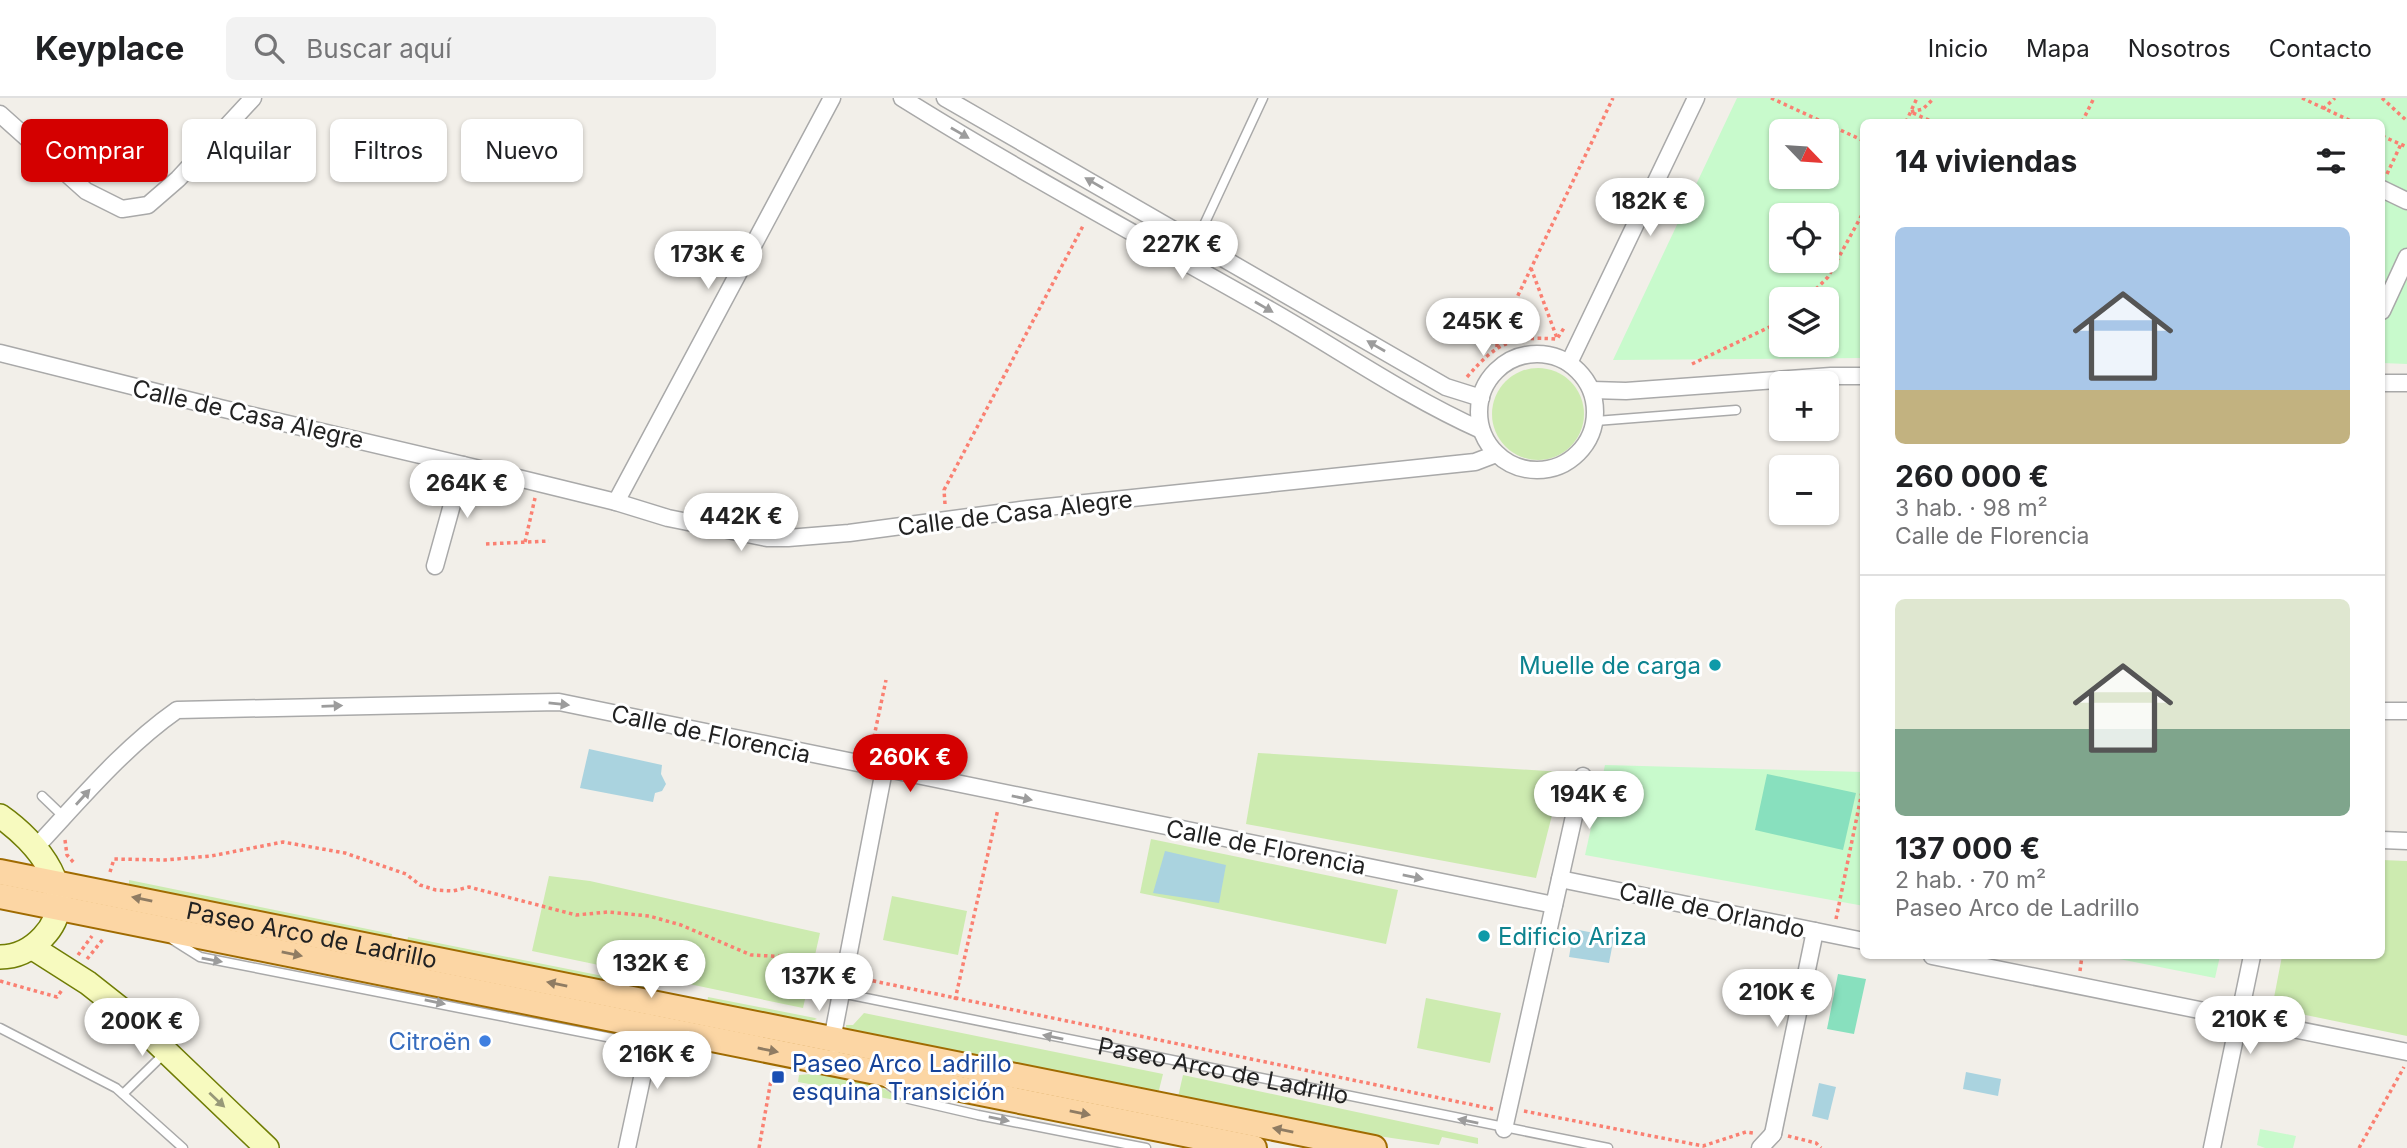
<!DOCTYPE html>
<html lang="es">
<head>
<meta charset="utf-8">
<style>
  :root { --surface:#fff; --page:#f2f2f2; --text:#202124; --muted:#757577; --line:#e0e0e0; --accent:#d40000 }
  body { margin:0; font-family:Inter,sans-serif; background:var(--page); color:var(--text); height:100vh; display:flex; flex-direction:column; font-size:26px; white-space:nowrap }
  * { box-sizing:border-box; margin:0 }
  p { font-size:23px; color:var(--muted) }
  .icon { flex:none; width:38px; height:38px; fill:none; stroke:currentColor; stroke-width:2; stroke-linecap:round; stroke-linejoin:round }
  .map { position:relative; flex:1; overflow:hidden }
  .panel { position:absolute; left:1860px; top:21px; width:525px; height:840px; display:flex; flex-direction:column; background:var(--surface); border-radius:10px; box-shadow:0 2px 5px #0004 }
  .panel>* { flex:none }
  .guide { position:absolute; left:21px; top:21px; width:665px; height:63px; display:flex; gap:14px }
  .needle { width:46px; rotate:115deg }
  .buttons { position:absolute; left:1769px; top:21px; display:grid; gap:14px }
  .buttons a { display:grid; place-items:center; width:70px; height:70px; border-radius:10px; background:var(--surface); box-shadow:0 2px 5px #0004; font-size:35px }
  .price { position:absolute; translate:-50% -60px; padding:0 16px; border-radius:24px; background:#fff; color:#222; font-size:23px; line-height:46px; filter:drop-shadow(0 2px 4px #0008) }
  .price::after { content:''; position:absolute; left:50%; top:42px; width:21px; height:16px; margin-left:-10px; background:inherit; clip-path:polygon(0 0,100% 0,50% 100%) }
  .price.on { background:var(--accent); color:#fff }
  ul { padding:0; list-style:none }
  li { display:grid; align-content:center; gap:14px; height:371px; padding:0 35px }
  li+li { border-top:2px solid var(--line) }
  li span { display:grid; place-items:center; height:217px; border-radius:10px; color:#555 }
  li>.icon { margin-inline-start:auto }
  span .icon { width:126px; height:126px; fill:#fffc; stroke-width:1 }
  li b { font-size:30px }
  h2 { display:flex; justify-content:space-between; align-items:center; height:84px; padding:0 35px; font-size:30px }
  .pill { padding:0 24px; border-radius:10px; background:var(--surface); box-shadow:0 2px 5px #0004; font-size:24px; line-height:63px }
  .pill.on { background:var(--accent); color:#fff }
  header { display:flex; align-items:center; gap:42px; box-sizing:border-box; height:98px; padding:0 35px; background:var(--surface); border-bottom:2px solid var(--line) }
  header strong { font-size:33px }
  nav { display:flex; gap:38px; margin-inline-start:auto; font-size:24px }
  .search { width:490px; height:63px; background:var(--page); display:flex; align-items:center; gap:18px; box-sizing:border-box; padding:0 24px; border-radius:10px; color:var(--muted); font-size:26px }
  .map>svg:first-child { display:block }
  .grass { fill:#cdebb0 }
  .park { fill:#c8facc; fill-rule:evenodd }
  .pitch { fill:#88e0be }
  .water { fill:#aad3df }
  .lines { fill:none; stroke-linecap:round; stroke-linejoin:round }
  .lane-casing { stroke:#a9a9a9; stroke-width:11 }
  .street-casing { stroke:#a9a9a9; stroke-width:19 }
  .secondary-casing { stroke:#707d05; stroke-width:26 }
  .primary-casing { stroke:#a06b00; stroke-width:28 }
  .path { stroke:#fa8072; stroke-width:3.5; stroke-dasharray:3.5 3.5; stroke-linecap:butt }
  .lane { stroke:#fff; stroke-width:8 }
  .street { stroke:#fff; stroke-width:16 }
  .secondary { stroke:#f7fabf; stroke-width:23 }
  .primary { stroke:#fcd6a4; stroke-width:24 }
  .oneway { fill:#9c9c9c }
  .oneway2 { fill:#8f7c63 }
  .oneway3 { fill:#979978 }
  .culture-dot { fill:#0f9aa8; stroke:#fff; stroke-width:2.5 }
  .shop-dot { fill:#3f7fe0; stroke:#fff; stroke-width:2.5 }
  .transit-dot { fill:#1a4fb4; stroke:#fff; stroke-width:2.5 }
  .labels { text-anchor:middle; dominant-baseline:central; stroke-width:6; stroke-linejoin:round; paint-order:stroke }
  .street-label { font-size:24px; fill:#222; stroke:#fff }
  .culture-label { font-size:24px; fill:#0d838f; stroke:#fff; text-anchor:end }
  .shop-label { font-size:24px; fill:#366cbe; stroke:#fff; text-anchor:end }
  .transit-label { font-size:24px; fill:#164399; stroke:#fff; text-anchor:start }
</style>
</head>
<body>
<header>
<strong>Keyplace</strong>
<div class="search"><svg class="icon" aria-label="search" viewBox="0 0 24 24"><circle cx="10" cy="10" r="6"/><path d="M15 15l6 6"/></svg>Buscar aquí</div>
<nav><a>Inicio</a><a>Mapa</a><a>Nosotros</a><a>Contacto</a></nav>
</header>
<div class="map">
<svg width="2407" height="1050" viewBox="0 0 2407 1050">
  <rect width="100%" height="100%" fill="#f2efe9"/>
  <!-- grass -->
  <g class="grass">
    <circle cx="1538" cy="316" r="46"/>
    <path d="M1258,655l305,19 -27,106 -290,-54z"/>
    <path d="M1151,741l247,51 -12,54 -246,-51z"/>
    <path d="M2382,762l25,1v175l-135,-28 10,-52h100z"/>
    <path d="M549,778l41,5 230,52 -17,75 -271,-57z"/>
    <path d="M129,782l263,54 -1,5 -262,-53z"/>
    <path d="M892,798l75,15 -9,44 -75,-15z"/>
    <path d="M408,839l235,47 -1,6 -235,-48z"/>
    <path d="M708,899l107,21 2,1 -11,4 -99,-20z"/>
    <path d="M1426,900l75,15 -11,50 -73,-15z"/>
    <path d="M864,915l299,61 -5,20 -311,-62 -1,-7h7z"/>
    <path d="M834,974l32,6 40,24 -108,-20 1,-7z"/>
    <path d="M1183,977l295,63v6l-36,-7 -3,8 -108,-16 -153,-32z"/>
  </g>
  <!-- park -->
  <g class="park">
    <path d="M1737,0h670v266l-25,-1v-241h-518v236l-251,2zM1782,33h45v46h-45zM1782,117h45v46h-45zM1782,201h45v46h-45z"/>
    <path d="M1605,667l259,7v134l-279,-51z"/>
    <path d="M2104,858h116l-5,22z"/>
    <path d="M2260,1031l36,7 -3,12h-28l-8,-3z"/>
  </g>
  <!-- pitch -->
  <g class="pitch">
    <path d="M1767,676l89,19 -13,57 -88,-20z"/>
    <path d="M1838,876l28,5 -12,55 -27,-5z"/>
  </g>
  <!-- water -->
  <g class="water">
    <path d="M589,651l73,16 -1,9 5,10 -4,7 -7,2 -2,9 -73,-14z"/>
    <path d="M1165,753l61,14 -7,38 -66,-10z"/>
    <path d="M1574,831l40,8 -5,26 -40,-6z"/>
    <path d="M1966,974l35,7 -3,17 -35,-7z"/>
    <path d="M1819,985l17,4 -8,33 -16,-4z"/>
  </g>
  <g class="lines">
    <defs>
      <g id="lane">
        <path d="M1196,144l67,-144"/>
        <path d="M1596,323l140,-11"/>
        <path d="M42,698l23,22"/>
        <path d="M173,842l27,17 422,83 20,-8"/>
        <path id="s1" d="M841,895l767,155"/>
        <path d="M0,930l116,60 67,60"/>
        <path d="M885,984l24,17 69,16 168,33"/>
        <path d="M123,996l43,-42"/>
      </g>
      <g id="street">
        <path d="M902,0c120,75 245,142 368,212 70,40 137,87 211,120"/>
        <path d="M945,0l501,289 35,11"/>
        <path d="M0,16l86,77 36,18 26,-4 30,-26 75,-81"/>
        <path d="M2382,91l25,12"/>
        <path d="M2382,213l25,-54"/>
        <path d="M0,255l220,55 294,69 102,25 52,16 99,20h21l61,-5 179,-24 447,-47 21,-8"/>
        <circle cx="1537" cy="314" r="58"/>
        <path d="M1569,265l127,-265"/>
        <path d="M2382,285h25"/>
        <path d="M1592,292l34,1 205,-15h33"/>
        <path d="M616,404l216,-404"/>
        <path d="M435,468l28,-101"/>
        <path d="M2382,613h25"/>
        <path d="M2382,742l25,1"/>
        <path d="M36,749c44,-47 87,-99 141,-137l382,-8 995,203"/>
        <path d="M1560,781l304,62"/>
        <path d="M1932,858l475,96"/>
        <path d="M836,947l-4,-5 52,-270"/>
        <path d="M1504,1031l79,-353"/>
        <path d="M1773,1036l42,-203"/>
        <path d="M627,1050l26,-121 -6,-5"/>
        <path d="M1760,1050l13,-14"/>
        <path d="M2212,1050l40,-192"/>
      </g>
      <g id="secondary">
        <path d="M0,718c36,25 84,79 43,121 -12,13 -25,20 -43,20"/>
        <path d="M33,850l55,35 38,30 141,135"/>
      </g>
      <g id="primary">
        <path id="s2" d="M0,774l1374,276"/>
        <path d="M0,798l1254,252"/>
      </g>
    </defs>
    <!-- lane casing -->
    <use href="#lane" class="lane-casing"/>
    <!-- street casing -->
    <use href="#street" class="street-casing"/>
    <!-- secondary casing -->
    <use href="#secondary" class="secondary-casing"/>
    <!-- primary casing -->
    <use href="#primary" class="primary-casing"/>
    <!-- path -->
    <g class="path">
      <path d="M1771,0l93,43"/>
      <path d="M2302,0l51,24"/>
      <path d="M2382,0l25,23"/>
      <path d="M2323,11l12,-11"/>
      <path d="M1911,14l12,-3 11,-11"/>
      <path d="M1913,15l20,9"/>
      <path d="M1906,24l11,-24"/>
      <path d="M2082,24l12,-24"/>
      <path d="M2382,38l25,11"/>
      <path d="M2387,76l14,-30"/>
      <path d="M1531,170l26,70"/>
      <path d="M1806,201l22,-22 36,-66"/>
      <path d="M1497,249v-8l116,-241"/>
      <path d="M1692,266l90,-43"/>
      <path d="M1467,279c30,-35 45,-41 90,-38l7,-11"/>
      <path d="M945,406l-1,-14 140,-266"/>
      <path d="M525,444l10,-44"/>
      <path d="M486,446l63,-3"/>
      <path d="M871,653l15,-71"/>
      <path d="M65,742l2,15 8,9"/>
      <path d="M110,774l4,-13 51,1 46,-4 72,-14 62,11 61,21 14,11 16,5 17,1 16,-4 107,28 32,-3 41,4 32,9 70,30 41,2 36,13"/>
      <path d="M1836,821l28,-137"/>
      <path d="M78,857l14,-19"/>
      <path d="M87,861l17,-21"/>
      <path d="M2080,873l2,-15"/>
      <path d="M859,880l634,131"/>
      <path d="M0,883l57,16 5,-7"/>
      <path d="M955,902l43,-191"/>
      <path d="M1524,1013l179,35 43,-14 7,1"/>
      <path d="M1788,1038l28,7 5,5"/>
      <path d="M759,1050l12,-68"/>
      <path d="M2359,1050l45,-81"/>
    </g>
    <!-- lane -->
    <use href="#lane" class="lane"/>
    <!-- street -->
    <use href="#street" class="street"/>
    <!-- secondary -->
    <use href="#secondary" class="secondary"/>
    <!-- primary -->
    <use href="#primary" class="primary"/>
  </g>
  <!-- one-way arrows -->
  <defs><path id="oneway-solid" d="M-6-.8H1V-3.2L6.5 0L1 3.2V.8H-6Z" transform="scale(1.75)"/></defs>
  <g class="oneway">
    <use href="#oneway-solid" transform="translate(960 35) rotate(30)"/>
    <use href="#oneway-solid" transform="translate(1094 85) rotate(-150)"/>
    <use href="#oneway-solid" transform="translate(1264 209) rotate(30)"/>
    <use href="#oneway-solid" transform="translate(1376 248) rotate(-150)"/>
    <use href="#oneway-solid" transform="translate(559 606) rotate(6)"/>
    <use href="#oneway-solid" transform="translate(332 608) rotate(-2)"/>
    <use href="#oneway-solid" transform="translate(83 699) rotate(-48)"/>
    <use href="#oneway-solid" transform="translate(1022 700) rotate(12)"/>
    <use href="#oneway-solid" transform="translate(1413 779) rotate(11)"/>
    <use href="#oneway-solid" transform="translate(212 862) rotate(10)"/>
    <use href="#oneway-solid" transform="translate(435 904) rotate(11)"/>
    <use href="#oneway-solid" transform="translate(1053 939) rotate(-169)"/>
    <use href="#oneway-solid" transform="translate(999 1021) rotate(11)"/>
    <use href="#oneway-solid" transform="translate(1468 1023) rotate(-169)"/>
  </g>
  <g class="oneway2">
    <use href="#oneway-solid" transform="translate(142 801) rotate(-168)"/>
    <use href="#oneway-solid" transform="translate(292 856) rotate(11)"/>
    <use href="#oneway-solid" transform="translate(557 886) rotate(-168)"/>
    <use href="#oneway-solid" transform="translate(768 952) rotate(11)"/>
    <use href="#oneway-solid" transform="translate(1080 1015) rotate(11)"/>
    <use href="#oneway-solid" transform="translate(1283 1032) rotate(-169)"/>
  </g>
  <use class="oneway3" href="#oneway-solid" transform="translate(217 1002) rotate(43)"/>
  <!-- markers -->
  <g class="culture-dot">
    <circle cx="1715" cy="567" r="7"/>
    <circle cx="1484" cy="838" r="7"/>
  </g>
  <circle class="shop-dot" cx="485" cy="943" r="7"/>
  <rect class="transit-dot" x="771" y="972" width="14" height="14" rx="3.5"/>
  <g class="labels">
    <!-- street labels -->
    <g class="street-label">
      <text transform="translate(248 316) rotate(13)">Calle de Casa Alegre</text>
      <text transform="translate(1015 415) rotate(-7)">Calle de Casa Alegre</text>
      <text transform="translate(711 636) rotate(12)">Calle de Florencia</text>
      <text transform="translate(1266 749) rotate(11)">Calle de Florencia</text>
      <text transform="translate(1712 812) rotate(12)">Calle de Orlando</text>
      <text stroke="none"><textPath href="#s2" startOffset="318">Paseo Arco de Ladrillo</textPath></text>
      <text stroke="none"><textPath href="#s1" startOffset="390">Paseo Arco de Ladrillo</textPath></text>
    </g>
    <!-- culture labels -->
    <g class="culture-label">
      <text x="1701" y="567">Muelle de carga</text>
      <text x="1498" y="838" text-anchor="start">Edificio Ariza</text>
    </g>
    <!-- shop labels -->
    <g class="shop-label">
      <text x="471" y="943">Citroën</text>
    </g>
    <!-- transit labels -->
    <g class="transit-label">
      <text x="792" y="965">Paseo Arco Ladrillo<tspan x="792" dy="28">esquina Transición</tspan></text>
    </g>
  </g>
</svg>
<div class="buttons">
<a><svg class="needle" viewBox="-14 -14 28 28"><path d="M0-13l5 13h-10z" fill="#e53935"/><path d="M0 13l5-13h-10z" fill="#757577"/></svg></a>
<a><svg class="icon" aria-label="locate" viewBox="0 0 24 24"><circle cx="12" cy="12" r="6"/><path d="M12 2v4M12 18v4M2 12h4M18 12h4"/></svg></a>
<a><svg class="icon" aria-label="layers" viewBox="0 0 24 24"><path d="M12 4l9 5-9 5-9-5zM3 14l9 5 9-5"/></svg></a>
<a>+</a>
<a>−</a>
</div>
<b class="price" style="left:1650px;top:140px">182K €</b>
<b class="price" style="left:1182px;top:183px">227K €</b>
<b class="price" style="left:708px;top:193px">173K €</b>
<b class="price" style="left:1483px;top:260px">245K €</b>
<b class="price" style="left:467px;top:422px">264K €</b>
<b class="price" style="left:741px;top:455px">442K €</b>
<b class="price on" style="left:910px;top:696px">260K €</b>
<b class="price" style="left:1589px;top:733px">194K €</b>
<b class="price" style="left:651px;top:902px">132K €</b>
<b class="price" style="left:819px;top:915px">137K €</b>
<b class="price" style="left:1777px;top:931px">210K €</b>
<b class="price" style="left:2250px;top:958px">210K €</b>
<b class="price" style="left:142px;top:960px">200K €</b>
<b class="price" style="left:657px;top:993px">216K €</b>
<div class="guide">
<a class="pill on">Comprar</a>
<a class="pill">Alquilar</a>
<a class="pill">Filtros</a>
<a class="pill">Nuevo</a>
</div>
<section class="panel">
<h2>14 viviendas<svg class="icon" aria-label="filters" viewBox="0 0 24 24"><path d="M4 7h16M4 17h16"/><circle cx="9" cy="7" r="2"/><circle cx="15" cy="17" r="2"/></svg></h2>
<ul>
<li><span style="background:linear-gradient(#a9c7e8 75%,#c2b280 0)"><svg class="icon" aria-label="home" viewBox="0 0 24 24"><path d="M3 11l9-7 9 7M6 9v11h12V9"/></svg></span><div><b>260 000 €</b><p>3 hab. · 98 m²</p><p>Calle de Florencia</p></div></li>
<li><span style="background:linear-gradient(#dfe7d0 60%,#7fa58c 0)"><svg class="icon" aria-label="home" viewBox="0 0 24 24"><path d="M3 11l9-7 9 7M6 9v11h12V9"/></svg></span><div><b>137 000 €</b><p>2 hab. · 70 m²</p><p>Paseo Arco de Ladrillo</p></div></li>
</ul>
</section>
</div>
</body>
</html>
